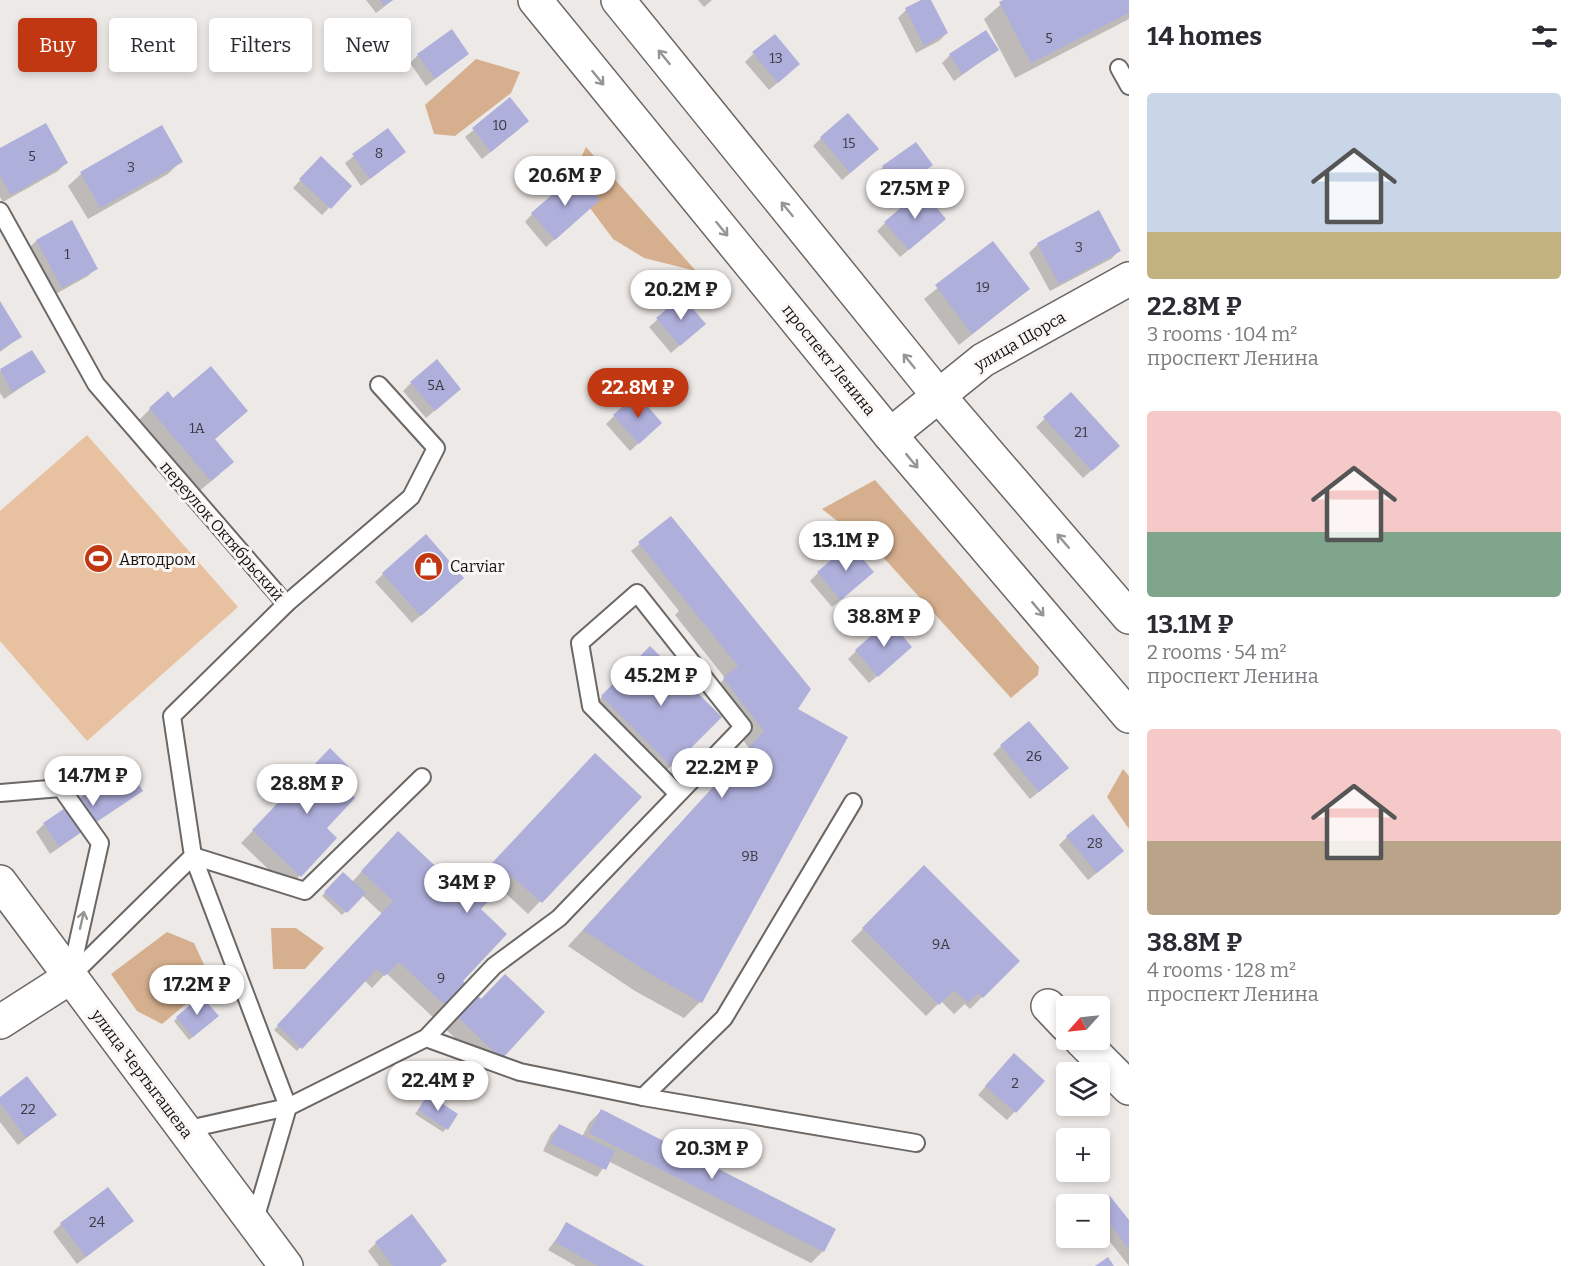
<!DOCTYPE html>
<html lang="en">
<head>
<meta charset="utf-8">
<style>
  :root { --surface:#fff; --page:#f2f2f3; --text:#2b2b33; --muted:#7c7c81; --accent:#c03711 }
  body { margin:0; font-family:Bitter,serif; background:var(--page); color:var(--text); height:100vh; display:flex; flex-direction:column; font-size:22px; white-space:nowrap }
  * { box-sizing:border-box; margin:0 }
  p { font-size:20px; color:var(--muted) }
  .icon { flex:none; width:33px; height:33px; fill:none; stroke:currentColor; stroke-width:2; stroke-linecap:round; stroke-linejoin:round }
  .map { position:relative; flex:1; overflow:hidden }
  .drawer { display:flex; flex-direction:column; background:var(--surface); width:450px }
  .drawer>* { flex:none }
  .hud { position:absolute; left:18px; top:18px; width:570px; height:54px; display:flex; gap:12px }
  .needle { width:39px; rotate:243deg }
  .fabs { position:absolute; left:1056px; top:996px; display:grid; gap:12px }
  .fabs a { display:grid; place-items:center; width:54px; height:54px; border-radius:6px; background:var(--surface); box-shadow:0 3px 9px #0003; font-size:30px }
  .price { position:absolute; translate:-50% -51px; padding:0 14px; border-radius:21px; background:#fff; color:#222; font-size:20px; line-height:39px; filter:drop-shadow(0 2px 3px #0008) }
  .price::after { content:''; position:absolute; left:50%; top:36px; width:18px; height:14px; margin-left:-9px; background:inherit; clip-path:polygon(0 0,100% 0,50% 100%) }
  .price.active { background:var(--accent); color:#fff }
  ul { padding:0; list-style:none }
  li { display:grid; align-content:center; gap:12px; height:318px; padding:0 18px }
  li span { display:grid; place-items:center; height:186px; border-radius:6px; color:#555 }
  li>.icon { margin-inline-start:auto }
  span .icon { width:108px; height:108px; fill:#fffc; stroke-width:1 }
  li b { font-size:26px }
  h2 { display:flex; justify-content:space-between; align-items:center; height:72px; padding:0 18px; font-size:26px }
  .chip { padding:0 21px; border-radius:6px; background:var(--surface); box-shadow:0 3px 9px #0003; font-size:21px; line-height:54px }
  .chip.active { background:var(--accent); color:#fff }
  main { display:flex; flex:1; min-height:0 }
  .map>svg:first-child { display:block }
  .green { fill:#e8c2a0 }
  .forest { fill:#d6b08e }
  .shadow { fill:#0003 }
  .building { fill:#afafdc }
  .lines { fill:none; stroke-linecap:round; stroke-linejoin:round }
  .lane-casing { stroke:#6b6765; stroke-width:20 }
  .street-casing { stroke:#6b6765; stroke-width:36 }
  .lane { stroke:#fff; stroke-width:16 }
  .street { stroke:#fff; stroke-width:33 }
  .oneway { stroke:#959594 }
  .labels { text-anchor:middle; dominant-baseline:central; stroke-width:6; stroke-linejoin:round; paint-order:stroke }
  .number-label { font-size:14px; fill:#3b3a44 }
  .street-label { font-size:16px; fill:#141312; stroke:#faf6f3 }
  .poi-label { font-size:16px; fill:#141312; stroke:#faf6f3; text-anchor:start }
</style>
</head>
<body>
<main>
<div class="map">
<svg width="1129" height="1266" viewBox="0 0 1129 1266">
  <rect width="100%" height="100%" fill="#ede9e6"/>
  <!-- green -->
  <path class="green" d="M87,435l151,172 -151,134 -87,-100v-130z"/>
  <!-- forest -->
  <g class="forest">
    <path d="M476,59l44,13 -9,21 -56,43 -21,-2 -9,-29z"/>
    <path d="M586,147l110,124 -52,-13 -31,-19 -43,-58z"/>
    <path d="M875,480l164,187 -1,8 -27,23 -129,-142 -60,-47z"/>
    <path d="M1123,769l6,7v53l-22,-32z"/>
    <path d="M271,928h25l28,20 -19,21h-32z"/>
    <path d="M167,932l27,11 18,39 -50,42 -25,-13 -26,-37z"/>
  </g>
  <!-- shadow -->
  <g class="shadow">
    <path d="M366,0h27l-17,13z"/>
    <path d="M698,0h14l-8,7z"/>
    <path d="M924,0h5l18,33 -8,8 -23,12 -18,-35 8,-8z"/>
    <path d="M1006,0h123v19l-114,59 -31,-59z"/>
    <path d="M997,50l-43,31 -12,-18 8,-8z"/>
    <path d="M467,54l-41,32 -16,-23 8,-8z"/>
    <path d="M753,54l37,18 -21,18 -24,-28z"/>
    <path d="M510,100l9,29 -37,30 -17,-22z"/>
    <path d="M161,128l20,33 -13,13 -80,45 -20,-33 13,-12z"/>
    <path d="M387,130l17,22 -43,34 -16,-23z"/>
    <path d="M821,138l48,19 -27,23 -29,-34z"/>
    <path d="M0,150l66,13 -8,8 -55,31 -3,-5z"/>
    <path d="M321,158l29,28 -28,29 -29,-27z"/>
    <path d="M931,165l-41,31 -15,-21 8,-8z"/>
    <path d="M590,208l-44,39 -21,-25 7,-8z"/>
    <path d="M1098,212l21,39 -8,8 -61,32 -21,-38 8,-8z"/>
    <path d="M71,222l25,46 -8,8 -34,19 -26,-46 8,-8z"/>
    <path d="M885,223l51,4 -36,30 -23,-26z"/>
    <path d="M993,243l36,46 -70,56 -35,-46z"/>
    <path d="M682,298l13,34 -24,21 -22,-26z"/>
    <path d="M0,304l20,33 -20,15z"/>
    <path d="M32,352l12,20 -40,27 -4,-6v-22z"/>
    <path d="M411,383l40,14 -25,21 -23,-27z"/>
    <path d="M1071,394l39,60 -27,24 -47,-51z"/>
    <path d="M173,400l73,11 -32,29 6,34 -22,18 -60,-71 12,-12z"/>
    <path d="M614,416l38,15 -22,20 -24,-27z"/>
    <path d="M671,518l125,192 -96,292 -16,16 -49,-27 -67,-45 181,-198 -32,-42 -5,-15 13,-13 -50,-63 4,-4 -48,-60z"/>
    <path d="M818,573l46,7 -32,27 -22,-26z"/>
    <path d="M383,574l71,12 -42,37 -37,-41z"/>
    <path d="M650,648l70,69 -61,61 -69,-69z"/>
    <path d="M856,651l46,4 -33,28 -21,-24z"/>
    <path d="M1001,746l58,30 -29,23 -37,-45z"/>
    <path d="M318,763l18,17 -12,48 11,10 -47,50 -47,-45z"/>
    <path d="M142,790l-92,64 -14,-22 8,-8z"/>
    <path d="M639,797l-111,117 -28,-26 -21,21 -19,73 21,19 20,57 -12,12 -103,-97 -14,15 -8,-8 -67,71 -23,-21 108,-116 -20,-19 -20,20 -20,-19 21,-22 9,8 34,-37 78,49z"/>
    <path d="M1067,837l47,22 -26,21 -29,-35z"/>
    <path d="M924,867l94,94 -48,48 -5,-5 -11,10 -13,-13 -15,15 -75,-75z"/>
    <path d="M177,1018l36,2 -24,20 -15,-19z"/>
    <path d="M1006,1063l37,18 -36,39 -29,-25z"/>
    <path d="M0,1099l55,16 -37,30 -18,-23z"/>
    <path d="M425,1100l21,29 -3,3 -28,-18z"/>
    <path d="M601,1111l222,140 -12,12 -203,-102 -11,16 -54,-26 8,-17 8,-8 23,11 7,-14z"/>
    <path d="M1110,1198l19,25v43l-29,-37v-23z"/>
    <path d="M132,1221l-55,43 -24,-32 8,-8z"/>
    <path d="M567,1224l75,42h-66l-28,-16z"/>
    <path d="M376,1243l64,23h-61l-11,-15z"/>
  </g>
  <!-- building -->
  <g class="building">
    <path d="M380,0h13l-9,6z"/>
    <path d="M921,0h10l17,33 -24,13 -19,-38z"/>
    <path d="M1003,0h126v13l-98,50 -32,-61z"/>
    <path d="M452,29l17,25 -34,25 -18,-25z"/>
    <path d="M986,30l13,20 -37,24 -13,-20z"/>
    <path d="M775,34l25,30 -22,19 -26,-31z"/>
    <path d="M510,97l19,24 -38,31 -19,-24z"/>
    <path d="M848,113l31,36 -29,24 -30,-36z"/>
    <path d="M46,123l22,40 -57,32 -11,-20v-27z"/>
    <path d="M162,125l21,37 -83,46 -20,-36z"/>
    <path d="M388,128l18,24 -36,27 -18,-25z"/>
    <path d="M916,142l17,23 -34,24 -17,-23z"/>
    <path d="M321,156l31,30 -21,23 -32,-30z"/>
    <path d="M576,174l24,26 -45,40 -24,-27z"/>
    <path d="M922,190l24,29 -37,31 -25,-28z"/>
    <path d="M1099,210l22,41 -62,33 -22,-41z"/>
    <path d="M72,220l26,49 -36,19 -26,-48z"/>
    <path d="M993,241l37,48 -58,45 -37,-49z"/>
    <path d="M682,296l24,28 -26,22 -24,-28z"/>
    <path d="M0,301l22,36 -22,13z"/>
    <path d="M32,350l14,22 -34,20 -12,-23z"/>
    <path d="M437,359l24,30 -26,22 -25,-29z"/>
    <path d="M211,366l37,45 -33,28 19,23 -23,19 -62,-73 19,-17 5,7z"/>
    <path d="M1071,392l49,54 -28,25 -49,-54z"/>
    <path d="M637,394l25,29 -23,21 -26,-29z"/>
    <path d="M671,516l140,173 -13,20 50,28 -146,266 -50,-28 -69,-45 181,-199 -41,-53 15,-12 -100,-124z"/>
    <path d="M426,534l38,44 -43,38 -39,-43z"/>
    <path d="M850,544l24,28 -33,28 -24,-28z"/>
    <path d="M889,620l23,27 -34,30 -23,-27z"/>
    <path d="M650,646l72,71 -50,50 -71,-71z"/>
    <path d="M1029,721l40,47 -30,24 -39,-47z"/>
    <path d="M330,748l20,20 -12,12 17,18 -28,30 10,10 -36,39 -49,-47z"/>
    <path d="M595,753l47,44 -100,106 -30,-27 -31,33 26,25 -44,47 18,18 24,-25 40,38 -43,47 -103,-97 -14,14 -8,-7 -75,80 -25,-24 116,-124 -32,-30 37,-40 66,62z"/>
    <path d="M127,766l16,25 -84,56 -16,-24z"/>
    <path d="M1093,814l31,37 -27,22 -31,-37z"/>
    <path d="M924,865l96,96 -37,37 -5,-5 -10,10 -14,-13 -15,15 -77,-77z"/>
    <path d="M343,872l23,21 -19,20 -23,-21z"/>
    <path d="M201,996l18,20 -26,21 -17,-20z"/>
    <path d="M1014,1053l31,28 -29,32 -31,-27z"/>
    <path d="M27,1076l30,39 -31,23 -26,-35v-6z"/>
    <path d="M428,1094l30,20 -10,16 -30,-20z"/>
    <path d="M601,1109l235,120 -12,23 -235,-119z"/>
    <path d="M559,1124l56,27 -9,19 -56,-27z"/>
    <path d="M108,1187l26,34 -48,36 -26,-34z"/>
    <path d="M1110,1196l19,24v29l-29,-38v-7z"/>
    <path d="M412,1214l35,47 -7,5h-47l-18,-24z"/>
    <path d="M566,1222l79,44h-47l-43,-24z"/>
    <path d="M1108,1257l6,9h-19z"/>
  </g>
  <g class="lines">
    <defs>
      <g id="lane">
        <path d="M1119,68l10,18"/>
        <path d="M0,211l96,173 190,220 -114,112 21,140 -124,122"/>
        <path d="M286,604l125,-107 25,-49 -57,-63"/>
        <path d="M0,793l61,-5 39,55 -30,134"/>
        <path d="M193,856l112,35 117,-114"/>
        <path d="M426,1038l94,34 123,25 81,-79 129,-216"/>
        <path d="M643,1097l273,46"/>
        <path d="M184,1130l104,-23 -95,-251"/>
        <path d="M254,1223l34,-116 138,-69 68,-72 65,-48 184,-191 -106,-134 -57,50 11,63 87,88"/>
      </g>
      <g id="street">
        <path d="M535,0l355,435 239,281"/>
        <path d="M618,0l320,395 191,222"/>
        <path d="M890,435l93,-75 146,-81"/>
        <path d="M0,882l286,384"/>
        <path d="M1048,1006l18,19"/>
        <path d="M0,1022l69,-44"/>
        <path d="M1081,1040l48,48"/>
      </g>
    </defs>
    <!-- lane casing -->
    <use href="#lane" class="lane-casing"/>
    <!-- street casing -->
    <use href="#street" class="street-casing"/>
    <!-- lane -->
    <use href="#lane" class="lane"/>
    <!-- street -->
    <use href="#street" class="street"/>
  </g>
  <!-- one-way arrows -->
  <defs><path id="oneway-shaft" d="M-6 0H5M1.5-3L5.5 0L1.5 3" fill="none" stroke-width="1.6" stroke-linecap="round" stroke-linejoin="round" transform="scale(1.5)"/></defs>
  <g class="oneway">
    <use href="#oneway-shaft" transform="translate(664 57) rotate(-129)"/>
    <use href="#oneway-shaft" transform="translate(598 78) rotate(51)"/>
    <use href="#oneway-shaft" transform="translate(787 209) rotate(-129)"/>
    <use href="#oneway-shaft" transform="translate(722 229) rotate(51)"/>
    <use href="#oneway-shaft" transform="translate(909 361) rotate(-129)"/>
    <use href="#oneway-shaft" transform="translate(912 461) rotate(50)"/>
    <use href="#oneway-shaft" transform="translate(1063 541) rotate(-131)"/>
    <use href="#oneway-shaft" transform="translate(1038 609) rotate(50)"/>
    <use href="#oneway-shaft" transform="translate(82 920) rotate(-77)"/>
  </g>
  <!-- icons -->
  <defs>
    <symbol id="stadium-disc" viewBox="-11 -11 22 22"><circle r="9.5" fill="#c03711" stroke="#faf6f3"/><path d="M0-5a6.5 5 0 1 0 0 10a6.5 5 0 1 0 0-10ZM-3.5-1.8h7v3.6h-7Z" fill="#fff"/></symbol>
    <symbol id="shop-disc" viewBox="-11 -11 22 22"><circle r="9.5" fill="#c03711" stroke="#faf6f3"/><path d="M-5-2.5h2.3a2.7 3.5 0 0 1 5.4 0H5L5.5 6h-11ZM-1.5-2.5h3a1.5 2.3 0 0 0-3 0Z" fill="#fff"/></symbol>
  </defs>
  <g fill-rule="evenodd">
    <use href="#stadium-disc" x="82" y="542" width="33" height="33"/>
    <use href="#shop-disc" x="412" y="550" width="33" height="33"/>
  </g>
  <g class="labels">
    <!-- number labels -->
    <g class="number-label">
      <text x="1049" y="38">5</text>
      <text x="776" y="58">13</text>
      <text x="500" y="125">10</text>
      <text x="849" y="143">15</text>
      <text x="379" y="153">8</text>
      <text x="32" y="156">5</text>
      <text x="131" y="167">3</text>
      <text x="1079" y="247">3</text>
      <text x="67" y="254">1</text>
      <text x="983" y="287">19</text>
      <text x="436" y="385">5А</text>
      <text x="197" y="428">1А</text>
      <text x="1081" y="432">21</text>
      <text x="1034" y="756">26</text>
      <text x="1095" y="843">28</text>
      <text x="750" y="856">9В</text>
      <text x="941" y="944">9А</text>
      <text x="441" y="978">9</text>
      <text x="1015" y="1083">2</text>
      <text x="28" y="1109">22</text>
      <text x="97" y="1222">24</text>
    </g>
    <!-- street labels -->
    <g class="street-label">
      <text transform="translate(1020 341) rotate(-30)">улица Щорса</text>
      <text transform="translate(829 360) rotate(51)">проспект Ленина</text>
      <text transform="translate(222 531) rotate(49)">переулок Октябрьский</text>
      <text transform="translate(142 1074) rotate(53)">улица Чертыгашева</text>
    </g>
    <!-- poi labels -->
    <g class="poi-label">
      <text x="119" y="559">Автодром</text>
      <text x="450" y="566">Carviar</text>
    </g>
  </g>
</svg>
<div class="fabs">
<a><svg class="needle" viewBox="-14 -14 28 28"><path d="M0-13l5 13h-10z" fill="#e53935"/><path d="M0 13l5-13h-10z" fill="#7c7c81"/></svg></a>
<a><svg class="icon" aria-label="layers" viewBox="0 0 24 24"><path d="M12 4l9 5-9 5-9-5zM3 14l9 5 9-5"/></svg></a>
<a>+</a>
<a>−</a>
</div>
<b class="price" style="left:565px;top:207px">20.6M ₽</b>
<b class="price" style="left:915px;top:220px">27.5M ₽</b>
<b class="price" style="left:681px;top:321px">20.2M ₽</b>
<b class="price active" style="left:638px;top:419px">22.8M ₽</b>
<b class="price" style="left:846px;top:572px">13.1M ₽</b>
<b class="price" style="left:884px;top:648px">38.8M ₽</b>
<b class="price" style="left:661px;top:707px">45.2M ₽</b>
<b class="price" style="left:722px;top:799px">22.2M ₽</b>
<b class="price" style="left:93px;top:807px">14.7M ₽</b>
<b class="price" style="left:307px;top:815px">28.8M ₽</b>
<b class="price" style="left:467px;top:914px">34M ₽</b>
<b class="price" style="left:197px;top:1016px">17.2M ₽</b>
<b class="price" style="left:438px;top:1112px">22.4M ₽</b>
<b class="price" style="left:712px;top:1180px">20.3M ₽</b>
<div class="hud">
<a class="chip active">Buy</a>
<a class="chip">Rent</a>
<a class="chip">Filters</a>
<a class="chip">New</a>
</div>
</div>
<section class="drawer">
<h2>14 homes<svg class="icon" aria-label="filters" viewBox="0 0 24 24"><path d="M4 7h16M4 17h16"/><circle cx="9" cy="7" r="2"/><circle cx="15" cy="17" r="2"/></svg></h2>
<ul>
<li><span style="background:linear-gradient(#c9d6e8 75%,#c2b280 0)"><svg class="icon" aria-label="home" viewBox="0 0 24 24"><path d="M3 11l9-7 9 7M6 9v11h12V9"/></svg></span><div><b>22.8M ₽</b><p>3 rooms · 104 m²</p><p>проспект Ленина</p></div></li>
<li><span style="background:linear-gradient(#f6c9c9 65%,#7fa58c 0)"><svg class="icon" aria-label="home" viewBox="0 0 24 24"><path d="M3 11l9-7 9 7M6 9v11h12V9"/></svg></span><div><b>13.1M ₽</b><p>2 rooms · 54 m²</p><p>проспект Ленина</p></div></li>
<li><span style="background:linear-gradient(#f6c9c9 60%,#b9a48a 0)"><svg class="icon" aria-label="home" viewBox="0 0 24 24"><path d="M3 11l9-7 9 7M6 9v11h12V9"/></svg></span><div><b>38.8M ₽</b><p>4 rooms · 128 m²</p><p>проспект Ленина</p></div></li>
</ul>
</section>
</main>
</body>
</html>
